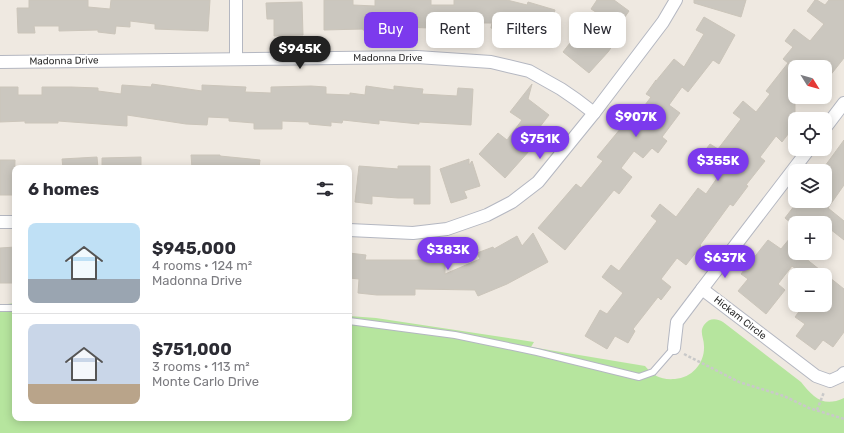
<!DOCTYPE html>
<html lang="en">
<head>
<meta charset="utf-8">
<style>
  :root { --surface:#fff; --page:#f2f2f3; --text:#2b2b33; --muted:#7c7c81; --line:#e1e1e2; --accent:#7c3aed }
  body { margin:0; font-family:Rubik,sans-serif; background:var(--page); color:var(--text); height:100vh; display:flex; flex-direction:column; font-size:15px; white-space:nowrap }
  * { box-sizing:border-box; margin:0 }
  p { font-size:13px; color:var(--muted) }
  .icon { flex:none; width:22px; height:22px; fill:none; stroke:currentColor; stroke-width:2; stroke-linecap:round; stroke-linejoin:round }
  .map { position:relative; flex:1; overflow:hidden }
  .panel { position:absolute; left:12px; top:165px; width:340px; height:256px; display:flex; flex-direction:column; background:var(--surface); border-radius:8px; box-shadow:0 2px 10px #0003 }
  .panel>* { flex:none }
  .hud { position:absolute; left:364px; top:12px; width:380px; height:36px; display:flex; gap:8px }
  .needle { width:26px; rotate:127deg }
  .tools { position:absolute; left:788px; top:60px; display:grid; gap:8px }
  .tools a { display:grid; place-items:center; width:44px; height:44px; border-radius:8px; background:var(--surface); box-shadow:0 2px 10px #0003; font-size:20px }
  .price { position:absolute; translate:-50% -34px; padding:0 9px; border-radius:14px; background:var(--accent); color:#fff; font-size:13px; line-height:26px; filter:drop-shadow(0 1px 2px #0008) }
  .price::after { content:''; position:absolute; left:50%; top:24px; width:12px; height:9px; margin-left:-6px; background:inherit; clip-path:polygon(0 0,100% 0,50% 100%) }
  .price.selected { background:#222; color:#fff }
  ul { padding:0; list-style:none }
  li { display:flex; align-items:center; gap:12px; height:100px; padding:0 16px }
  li+li { border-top:1px solid var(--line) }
  li span { display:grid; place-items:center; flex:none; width:112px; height:80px; border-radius:8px; color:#555 }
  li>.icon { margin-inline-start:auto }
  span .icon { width:48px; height:48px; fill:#fffc; stroke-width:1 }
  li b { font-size:17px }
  h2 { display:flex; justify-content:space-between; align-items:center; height:48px; padding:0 16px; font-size:17px }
  .tag { padding:0 14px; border-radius:8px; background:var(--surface); box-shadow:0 2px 10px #0003; font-size:14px; line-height:36px }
  .tag.selected { background:var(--accent); color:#fff }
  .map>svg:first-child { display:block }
  .green { fill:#b6e59e }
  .building { fill:#cbc7bf; stroke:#cbc5ba }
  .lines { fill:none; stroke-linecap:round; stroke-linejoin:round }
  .service-casing { stroke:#b4b7c1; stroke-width:8 }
  .minor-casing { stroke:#b4b7c1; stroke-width:14 }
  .path { stroke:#c9c9c9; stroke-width:2.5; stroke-dasharray:3 2; stroke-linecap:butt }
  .service { stroke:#fff; stroke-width:6 }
  .minor { stroke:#fff; stroke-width:12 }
  .labels { text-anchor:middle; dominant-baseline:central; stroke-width:4; stroke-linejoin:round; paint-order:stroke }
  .street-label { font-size:10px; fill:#2e2e2e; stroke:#fff }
</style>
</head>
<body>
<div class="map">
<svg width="844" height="433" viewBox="0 0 844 433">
  <rect width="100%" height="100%" fill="#efe9e1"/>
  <!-- green -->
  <path class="green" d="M15,303v115h334v-102l27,2 158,24 -3,5 114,19c9,10 15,14 30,13 17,-1 30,-16 29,-33 0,-8 -5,-14 0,-21 5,-7 12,-7 19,-3l78,60c12,15 22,26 43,16v35h-844v-128z"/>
  <!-- building -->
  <g class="building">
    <path d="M29,0h59v7l22,2 1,-9h99l-2,31 -53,-2v-5l-25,-3v6l-14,-1 -1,8 -17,-2v-2l-39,1v-5h-25l1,7h-17l-1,-25h12z"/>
    <path d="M324,0h29v5l22,1v-6h56v5h23v-5h53l20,5 1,-3 27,8 -10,33 -54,-15 1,-5h-33v6l-57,-2 1,-4 -22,-1v9l-18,-1v-1l-39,1z"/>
    <path d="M597,0h17l15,11 -9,13 5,4 -17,24 -19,21 -26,-21 18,-23 7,6 14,-19 -11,-7z"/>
    <path d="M694,0h52l-5,17 -47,-14z"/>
    <path d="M815,0h2l8,5 4,-5h15v58l-19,24v-15h-30v58l-13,17 -6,-6 -16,21 5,4 -19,24 2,1 -15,20 -3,-2 -30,41 1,1 -15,19 -9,-7 -16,21 10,8 -10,13 -3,-3 -25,32 2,2 -7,12 -13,-7 -8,13 -22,-13 15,-26 7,4 16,-21 -21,-16 9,-12 8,6 38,-50 -6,-5 9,-12 16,13 22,-29 8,6 16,-23 -21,-15 9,-12 8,5 23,-30 -8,-6 10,-12 13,11 14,-18 -4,-3 22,-28 -5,-4 10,-12 -8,-6 9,-12 16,12 14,-17 -17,-13z"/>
    <path d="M302,2l1,33 -29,1v-17h-7l-1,-16z"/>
    <path d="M704,17l31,18 -16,29 -6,-4 -25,32 -6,-5 -13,18 11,8 -18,24 5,4 -9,12 -6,-5 -9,10 -9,-7 -13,17 11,9 -13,17 -5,-4 -49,60 -27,-22 38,-44 5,4 22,-27 -6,-4 29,-35 1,1 6,-9 3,3 15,-20 -5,-3 10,-14v1l18,-22 10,8 20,-33 -8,-4z"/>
    <path d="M152,84l50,7v-6l44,2 -1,5 26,1v-6l40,-1 15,1v7l24,1v-2l15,2 1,-9 28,4v-4l29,3 -1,5 35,2 1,-8 15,1 -2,36 -52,-3v2l-40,-4v4l-36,-4 -1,3 -11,-1v4l-22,-2v-2l-27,-1v8h-28v-6l-25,-2v-3l-21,-1 -1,8 -21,-1 -59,-9v11l-69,-5v2h-33v-2l-25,1v-35h18v8h24v-8h29l27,1v3l23,3 1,-9 29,2z"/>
    <path d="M532,84l-4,15 21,16 -10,13 5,4 -14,18 -25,28 -26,-24 19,-21 9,7 15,-20 -12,-8z"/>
    <path d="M844,140v45l-16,23 16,13v19l-19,-15v-2h-34l-6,-5 13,-17h27v-35z"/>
    <path d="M191,155h29v1l40,4 -1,8h-67z"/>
    <path d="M97,157l1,11h-35l-1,-9z"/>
    <path d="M141,157v11h-39v-10z"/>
    <path d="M469,159v6l3,-4 8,25 -16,5 3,7 -16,5 -11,-34z"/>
    <path d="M0,160h15l-1,35h-14z"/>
    <path d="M359,166l39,3v-3h32v38h-16v-6h-16l-26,-2v8l-17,-2z"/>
    <path d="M795,232v21h14l-4,5 39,31v43l-11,15 -10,-7 -8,10 -19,-14 9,-12 -10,-7 9,-12h21v-30h-21l-12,-9 -14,18 7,6 -19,24 -28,-23 10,-12 -7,-5 27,-34 13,9z"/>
    <path d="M533,233l15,29 -41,22 -29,12 -3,-6 -60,-1v6h-38l-19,-2 1,-14 -10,-1v-25l17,2 -1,5h63v-2h17v16l35,-15 -3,-6 16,-6 1,2 23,-13 5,10z"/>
    <path d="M15,247v36h-15v-35z"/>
  </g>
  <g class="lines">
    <defs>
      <g id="service">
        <path d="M0,308h15"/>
        <path d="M349,321l106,14 82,17 102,25 14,-5 21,-24"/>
      </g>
      <g id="minor">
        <path d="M236,59v-59"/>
        <path d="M0,62l417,-5 74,5 38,9 32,18 16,11 17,13"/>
        <path d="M825,128l19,-25"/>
        <path d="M809,149l-107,140 114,87 14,5 11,-5 3,-3"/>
        <path d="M0,222h15"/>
        <path d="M349,230l64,3 34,-4 40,-14 25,-13 26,-20 56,-69 69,-91 13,-22"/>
        <path d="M674,348l3,-26 25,-33"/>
      </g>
    </defs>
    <!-- service casing -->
    <use href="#service" class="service-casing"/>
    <!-- minor casing -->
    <use href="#minor" class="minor-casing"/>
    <!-- path -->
    <g class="path">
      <path d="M684,354l55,28 45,14 25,12 35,11"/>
      <path d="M817,410l7,-18"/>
    </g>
    <!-- service -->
    <use href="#service" class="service"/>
    <!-- minor -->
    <use href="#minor" class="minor"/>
  </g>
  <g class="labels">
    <!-- street labels -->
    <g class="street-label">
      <text x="388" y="58">Madonna Drive</text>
      <text transform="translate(64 61) rotate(-1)">Madonna Drive</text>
      <text transform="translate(740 318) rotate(38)">Hickam Circle</text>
    </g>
  </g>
</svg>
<div class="tools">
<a><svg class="needle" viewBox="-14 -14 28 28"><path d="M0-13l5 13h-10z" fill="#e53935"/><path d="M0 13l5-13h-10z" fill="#7c7c81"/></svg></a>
<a><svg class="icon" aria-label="locate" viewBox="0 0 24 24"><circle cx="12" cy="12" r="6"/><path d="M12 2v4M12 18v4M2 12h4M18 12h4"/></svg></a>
<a><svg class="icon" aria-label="layers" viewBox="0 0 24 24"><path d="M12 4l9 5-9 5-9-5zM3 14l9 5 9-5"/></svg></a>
<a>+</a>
<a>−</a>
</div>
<b class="price selected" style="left:300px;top:70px">$945K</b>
<b class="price" style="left:636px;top:138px">$907K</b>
<b class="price" style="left:540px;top:160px">$751K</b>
<b class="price" style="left:718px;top:182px">$355K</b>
<b class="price" style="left:448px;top:271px">$383K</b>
<b class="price" style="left:725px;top:279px">$637K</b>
<div class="hud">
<a class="tag selected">Buy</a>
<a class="tag">Rent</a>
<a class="tag">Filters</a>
<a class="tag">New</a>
</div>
<section class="panel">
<h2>6 homes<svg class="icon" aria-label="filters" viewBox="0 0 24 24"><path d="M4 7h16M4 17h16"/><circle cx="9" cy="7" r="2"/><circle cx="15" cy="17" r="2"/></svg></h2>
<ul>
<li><span style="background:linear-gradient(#bfe0f5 70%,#9aa5b1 0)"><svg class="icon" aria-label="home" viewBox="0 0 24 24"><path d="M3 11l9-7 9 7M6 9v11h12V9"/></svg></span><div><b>$945,000</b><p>4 rooms · 124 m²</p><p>Madonna Drive</p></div></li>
<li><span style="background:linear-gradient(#c9d6e8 75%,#b9a48a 0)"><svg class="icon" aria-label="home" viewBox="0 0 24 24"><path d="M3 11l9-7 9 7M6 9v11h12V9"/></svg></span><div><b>$751,000</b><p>3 rooms · 113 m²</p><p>Monte Carlo Drive</p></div></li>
</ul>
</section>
</div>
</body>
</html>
